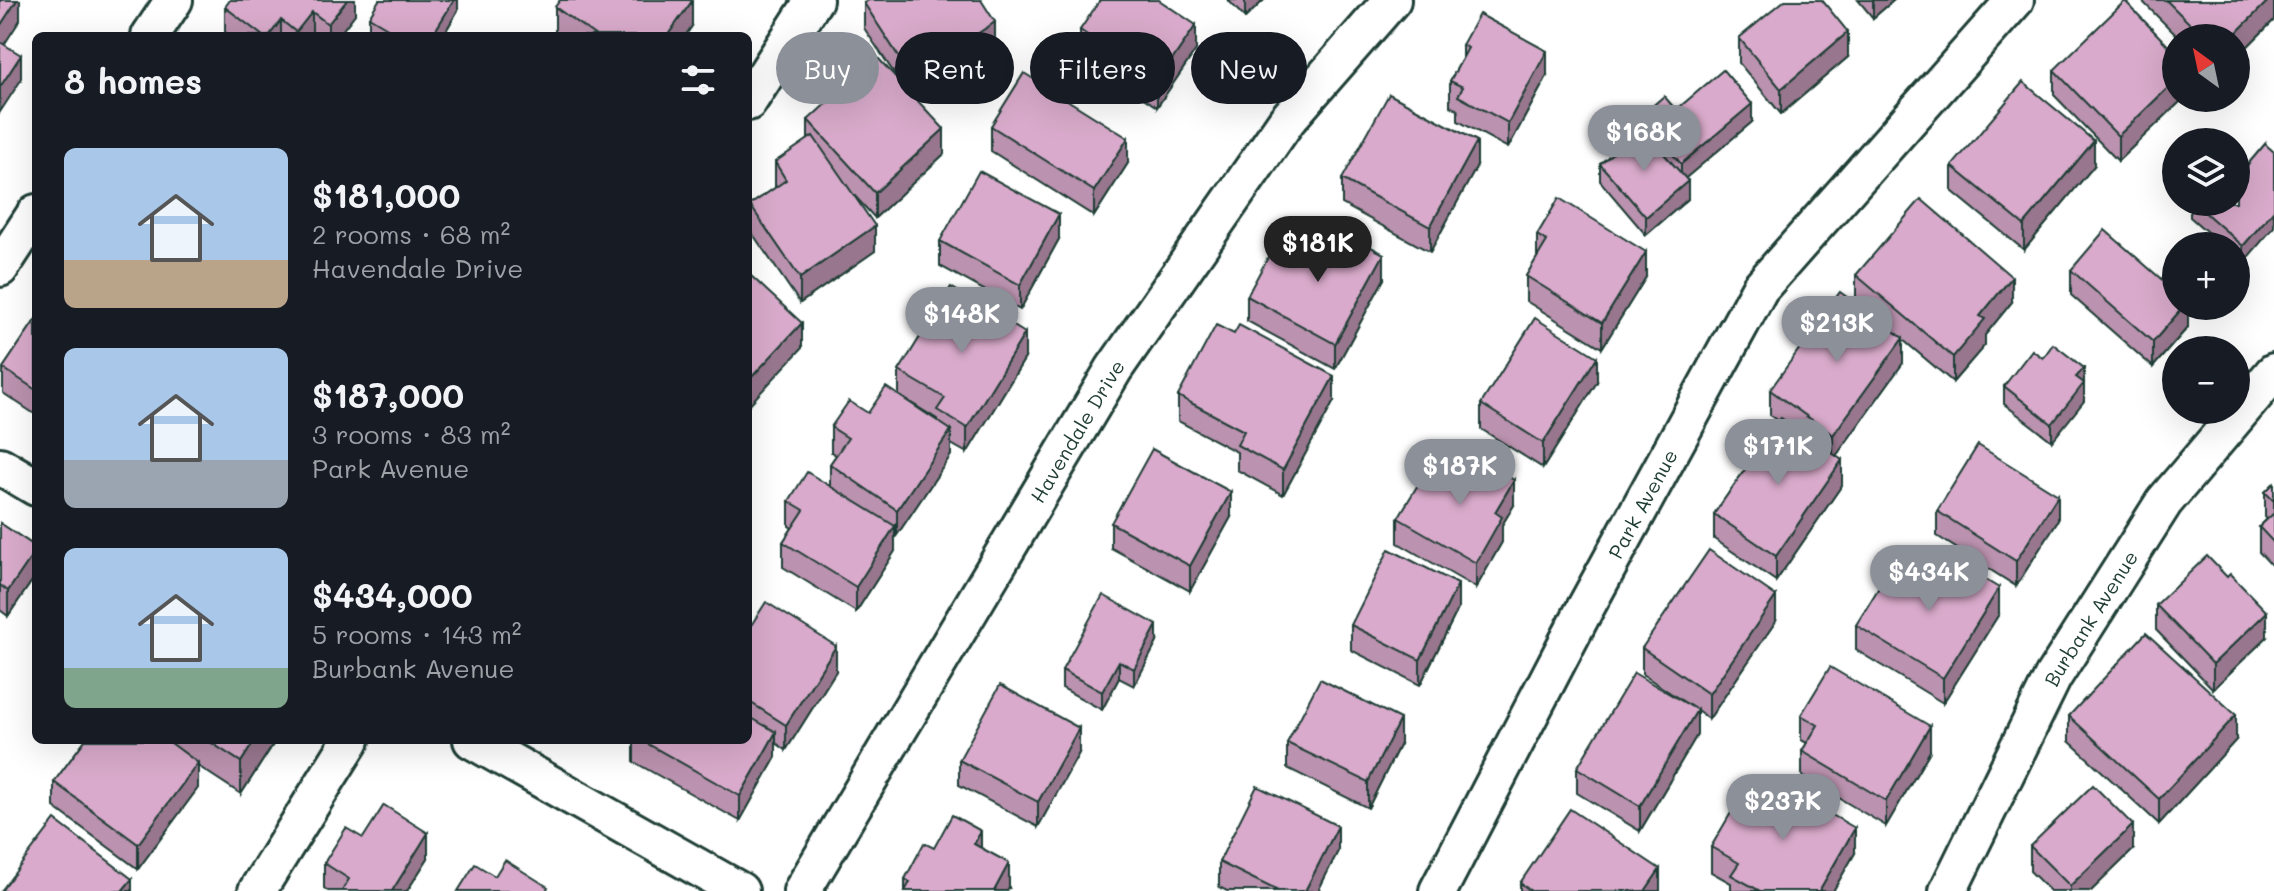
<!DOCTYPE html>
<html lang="en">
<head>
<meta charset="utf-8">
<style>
  :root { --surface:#171b24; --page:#242831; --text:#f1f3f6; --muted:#9ea1a6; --accent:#8c9099 }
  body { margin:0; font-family:Mali,sans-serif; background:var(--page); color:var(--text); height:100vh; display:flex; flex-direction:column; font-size:30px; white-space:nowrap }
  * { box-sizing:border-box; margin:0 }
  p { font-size:26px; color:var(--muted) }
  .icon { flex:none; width:44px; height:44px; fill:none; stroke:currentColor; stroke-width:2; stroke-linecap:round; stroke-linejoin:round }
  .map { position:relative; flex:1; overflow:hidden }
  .drawer { position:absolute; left:32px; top:32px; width:720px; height:712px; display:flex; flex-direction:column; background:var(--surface); border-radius:12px; box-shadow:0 8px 32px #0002 }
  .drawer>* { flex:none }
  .hud { position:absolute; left:776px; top:32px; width:760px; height:72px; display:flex; gap:16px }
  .needle { width:52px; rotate:327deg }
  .buttons { position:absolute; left:2162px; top:24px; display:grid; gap:16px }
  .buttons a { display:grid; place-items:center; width:88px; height:88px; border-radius:50%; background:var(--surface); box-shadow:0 8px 32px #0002; font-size:40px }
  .price { position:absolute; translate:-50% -68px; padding:0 18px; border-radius:28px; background:var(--accent); color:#fff; font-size:26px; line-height:52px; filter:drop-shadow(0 2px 4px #0008) }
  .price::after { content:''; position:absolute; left:50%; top:48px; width:24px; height:18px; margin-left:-12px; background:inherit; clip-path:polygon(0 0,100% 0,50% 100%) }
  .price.current { background:#222; color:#fff }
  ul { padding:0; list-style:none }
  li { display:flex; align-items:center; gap:24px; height:200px; padding:0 32px }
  li span { display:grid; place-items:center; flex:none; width:224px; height:160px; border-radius:12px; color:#555 }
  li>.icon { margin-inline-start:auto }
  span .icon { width:96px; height:96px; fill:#fffc; stroke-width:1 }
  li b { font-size:34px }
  h2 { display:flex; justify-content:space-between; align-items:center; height:96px; padding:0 32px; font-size:34px }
  .chip { padding:0 28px; border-radius:36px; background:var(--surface); box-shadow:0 8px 32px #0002; font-size:28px; line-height:72px }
  .chip.current { background:var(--accent); color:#fff }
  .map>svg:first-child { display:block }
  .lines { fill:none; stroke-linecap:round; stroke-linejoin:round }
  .minor-casing { stroke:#1f3d34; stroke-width:42 }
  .minor { stroke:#fff; stroke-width:36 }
  .wall { fill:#bb92af; stroke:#1f3d34; stroke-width:2; fill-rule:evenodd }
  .shaded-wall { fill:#98778e; stroke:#1f3d34; stroke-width:2 }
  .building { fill:#d9aacb; stroke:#1f3d34; stroke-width:2 }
  .labels { text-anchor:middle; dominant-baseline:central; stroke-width:8; stroke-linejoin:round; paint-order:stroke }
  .street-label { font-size:20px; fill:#1f3d34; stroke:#fff }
</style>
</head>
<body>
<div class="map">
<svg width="2274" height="891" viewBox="0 0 2274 891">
  <rect width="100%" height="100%" fill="#fff"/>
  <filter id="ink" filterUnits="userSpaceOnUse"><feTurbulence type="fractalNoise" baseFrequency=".0125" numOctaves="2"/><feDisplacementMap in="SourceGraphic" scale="16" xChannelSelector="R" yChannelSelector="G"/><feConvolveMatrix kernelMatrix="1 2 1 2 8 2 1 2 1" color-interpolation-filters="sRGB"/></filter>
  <g filter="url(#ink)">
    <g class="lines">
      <defs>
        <g id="minor">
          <path d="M150,36l24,-36"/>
          <path d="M748,102l66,-102"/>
          <path d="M0,268l36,-55"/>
          <path d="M0,466l36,21"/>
          <path d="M472,740l268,151"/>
          <path d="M257,891l94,-151"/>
          <path id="s1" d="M802,891l312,-522 173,-249 105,-120"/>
          <path id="s2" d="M1438,891l143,-275 179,-328 255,-288"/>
          <path id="s3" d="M1948,891l105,-214 111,-175 110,-130"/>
        </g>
      </defs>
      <!-- minor casing -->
      <use href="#minor" class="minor-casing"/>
      <!-- minor -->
      <use href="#minor" class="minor"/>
    </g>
    <!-- wall -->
    <g class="wall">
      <path d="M355,0v14l-17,22h-108l-5,-4v-25z"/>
      <path d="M458,0v10l-15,26h-72l-2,-1v-18z"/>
      <path d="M1228,0h36l-19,18z"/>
      <path d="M1858,0h36l-21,18z"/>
      <path d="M2141,0h133v20l-38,38v-20h-57z"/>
      <path d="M864,3l131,44 -79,52 28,55 -69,64 -23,-25 23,58 -75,52 -50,-73v-25l25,-17v-26l33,-22v-20l90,-41 -34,-51z"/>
      <path d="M555,7l137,19 -7,10h-124l-6,-4z"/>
      <path d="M1080,30l116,20 -39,57 -77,-52z"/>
      <path d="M1739,38l109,19 -67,57 -42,-51z"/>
      <path d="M1462,45l85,31 -39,72 -50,-27v-11l-8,-4v-25l12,-22z"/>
      <path d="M2054,70l122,28h8l-66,63 -64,-66z"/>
      <path d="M1676,110l76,12 -67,56 3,21 -42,36 -46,-54v-17l41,-36v-12z"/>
      <path d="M991,126l137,37 -34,53 -103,-65z"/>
      <path d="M2265,144l-22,119 -7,-6v-11h-13l-33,-29v-15h46l2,-26z"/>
      <path d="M1477,166l-47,86 -88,-48v-25z"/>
      <path d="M1952,166h142l-70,84 -72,-59z"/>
      <path d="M1537,235l109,42 -44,71 -76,-47v-25l11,-18z"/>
      <path d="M1059,239l-39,71 -80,-44v-25z"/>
      <path d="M1312,266l72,13 -49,90 -88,-48v-25z"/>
      <path d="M2071,270l117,36v21l-35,40 -82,-72z"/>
      <path d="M1856,275l156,27 -27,33v10l-32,37 -50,-42v23l-67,93 6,29 -66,96 -62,-42v-25l65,-93 -9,-6v-25l116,-65 -30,-25z"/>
      <path d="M36,319v96l-33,-22v-25z"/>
      <path d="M1025,358l-58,95 -16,-9v11l-54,80 -2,-2v18l-39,61 -73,-45v-25l9,-14 -3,-2v-25l41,-16v-21l6,-9 -5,-3v-25l37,-14 31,-17v-25zM900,396l37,23v2z"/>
      <path d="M2043,358l41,10v33l-32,40 -48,-37v-18z"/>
      <path d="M1597,382l-54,86 -62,-39v-25z"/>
      <path d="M1178,396l156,5 -51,94 -46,-25v-18l-59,-31z"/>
      <path d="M2274,483v85l-15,-16v-25l8,-8 -2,-2v-25z"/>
      <path d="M1448,486l66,19 -12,20v17l-26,46 -78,-45v-25z"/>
      <path d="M1937,511l121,9 -42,66 -79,-50z"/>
      <path d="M1231,517l-41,74 -79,-43v-25z"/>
      <path d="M0,523l36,24v28l-28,41 -8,-6z"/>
      <path d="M1918,585l81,29 -56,89 -87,-53v-25z"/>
      <path d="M2156,605l111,32 -54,52 -57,-59z"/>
      <path d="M1458,609l-38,76 -69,-35v-25z"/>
      <path d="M1776,621l-67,98 -12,-9v25l-57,96 -63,-38v-25l119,-58 -54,-36v-26z"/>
      <path d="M748,630l88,41 -50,79 -10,-7v14l-36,64 -106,-59v-22h114z"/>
      <path d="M1157,642l-23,44 -15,-8 -17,32 -40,-22v-18z"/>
      <path d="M1801,715l129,36 -44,75 -84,-50v-25l5,-8 -6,-3z"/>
      <path d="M2069,716l167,24 -77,84 -90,-83z"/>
      <path d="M85,740h191l-35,54 -43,-28v22l-60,81 -84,-62v-25z"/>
      <path d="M1287,743l113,1 -32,64 -81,-40z"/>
      <path d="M1079,753l-41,74 -79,-42v-25z"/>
      <path d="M363,838l65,20 -21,33h-79l-4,-3v-25z"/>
      <path d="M2030,846l103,4 -42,41h-41l-20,-20z"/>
      <path d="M1711,847l144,6 -22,38h-102v-8l-20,-11z"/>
      <path d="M934,848h47l28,40 -104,3v-12z"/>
      <path d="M1338,851l-20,40h-91l-8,-4v-25z"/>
      <path d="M1520,883l140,8h-140z"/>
    </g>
    <!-- shaded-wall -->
    <g class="shaded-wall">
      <path d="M17,0h3v20l-20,31v-25z"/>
      <path d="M347,0h8v14l-17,22h-10v-12z"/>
      <path d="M454,0h4v10l-15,26h-11z"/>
      <path d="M1245,0h19l-19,18z"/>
      <path d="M1873,0h21l-21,18z"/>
      <path d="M2269,0h5v20l-38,38v-20h-5z"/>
      <path d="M692,1v25l-7,10h-18z"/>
      <path d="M312,12v24h-16v-4z"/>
      <path d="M281,20v16h-12z"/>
      <path d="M995,22v25l-83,55v-25z"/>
      <path d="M1196,25v25l-39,57v-25z"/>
      <path d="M1848,32v25l-67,57v-25z"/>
      <path d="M1547,51v25l-39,72v-25z"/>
      <path d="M21,55v25l-21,32v-25z"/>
      <path d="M2176,80v18h8l-66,63v-25z"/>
      <path d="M1752,104v18l-71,60v-18z"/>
      <path d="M944,129v25l-69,64v-25z"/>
      <path d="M1128,138v25l-34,53v-25z"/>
      <path d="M1477,141v25l-47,86v-25z"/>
      <path d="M2094,141v25l-70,84v-25z"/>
      <path d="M1688,181v18l-42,36v-18z"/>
      <path d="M2274,210v17l-31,36v-17z"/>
      <path d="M1059,214v25l-39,71v-25z"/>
      <path d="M875,226v25l-75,52v-25z"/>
      <path d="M1646,252v25l-44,71v-25z"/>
      <path d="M1384,254v25l-49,90v-25z"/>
      <path d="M2012,277v25l-27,33v10l-32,37v-25l27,-41z"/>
      <path d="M2184,306h4v21l-35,40v-25z"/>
      <path d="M802,323v25l-54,58v-25z"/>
      <path d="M1025,333v25l-58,95v-25z"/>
      <path d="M1903,338v25l-70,97v-25z"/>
      <path d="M1597,357v25l-54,86v-25z"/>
      <path d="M2084,368v33l-32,40v-17l24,-47z"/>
      <path d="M1334,376v25l-51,94v-25z"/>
      <path d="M951,430v25l-54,80v-25z"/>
      <path d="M1842,460v25l-66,96v-25z"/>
      <path d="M1514,480v25l-12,20v17l-26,46v-25l19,-51z"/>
      <path d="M1231,492v25l-41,74v-25z"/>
      <path d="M2058,495v25l-42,66v-25z"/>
      <path d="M895,526v25l-39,61v-25z"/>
      <path d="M36,550v25l-28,41v-25z"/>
      <path d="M1458,584v25l-38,76v-25z"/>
      <path d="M1999,588v26l-56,89v-25z"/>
      <path d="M1776,596v25l-67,98v-25z"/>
      <path d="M2267,612v25l-54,52v-25z"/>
      <path d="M1157,625v17l-23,44v-17z"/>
      <path d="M836,646v25l-50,79v-25z"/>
      <path d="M1119,661v17l-17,32v-18z"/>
      <path d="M1697,710v25l-57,96v-25z"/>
      <path d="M2236,715v25l-77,84v-25z"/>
      <path d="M1400,719v25l-32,64v-26z"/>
      <path d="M1930,726v25l-44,75v-25z"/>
      <path d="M1079,728v25l-41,74v-25z"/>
      <path d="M776,732v25l-36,64v-25z"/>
      <path d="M255,740h21l-35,54v-32z"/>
      <path d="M198,763v25l-60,81v-25z"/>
      <path d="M2133,825v25l-42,41h-21v-5z"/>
      <path d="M1338,826v25l-20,40h-13z"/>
      <path d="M1855,828v25l-22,38h-14z"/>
      <path d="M981,831v25l-7,-12z"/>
      <path d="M428,833v25l-21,33h-15z"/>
      <path d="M1009,863v25l-2,3h-13z"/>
      <path d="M1660,869v22h-15z"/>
      <path d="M132,879v12h-10z"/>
    </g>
    <!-- building -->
    <g class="building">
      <path d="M0,0h17l-17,26z"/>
      <path d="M230,0h117l-19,24 -16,-12 -16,20 -15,-12 -12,16h-6l-38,-29z"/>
      <path d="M379,0h75l-22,36h-31l-32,-19z"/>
      <path d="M560,0h130l2,1 -25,35h-71l-41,-29z"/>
      <path d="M869,0h112l14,22 -83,55 -48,-74z"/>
      <path d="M1100,0h59l37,25 -39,57 -77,-52z"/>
      <path d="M1785,0h37l26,32 -67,57 -42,-51z"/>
      <path d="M2166,0h103l-38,38h-27z"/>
      <path d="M2125,1l51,53v26l-58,56 -64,-66z"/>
      <path d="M1479,14l68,37 -39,72 -50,-27 5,-9 -13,-6 18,-33 -6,-3z"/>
      <path d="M0,42l21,13 -21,32z"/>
      <path d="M877,57l67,72 -69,64 -67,-73z"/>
      <path d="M1723,70l29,34 -71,60 -40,-48 23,-20 12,14z"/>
      <path d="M1024,73l104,65 -34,53 -103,-65z"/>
      <path d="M2023,82l71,59 -70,84 -72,-59z"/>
      <path d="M1389,94l88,47 -47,86 -88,-48z"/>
      <path d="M1641,128l47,53 -42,36 -46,-53z"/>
      <path d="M813,136l62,90 -75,52 -50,-73 36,-25 -11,-18z"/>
      <path d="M2265,144l9,8v58l-31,36 -50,-44h43v-28l2,2z"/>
      <path d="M979,171l80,43 -39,71 -80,-44z"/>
      <path d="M1559,198l87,54 -44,71 -76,-47 21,-35 -10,-6z"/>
      <path d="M1921,199l91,78 -32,39 5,3 -32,38 -97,-82z"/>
      <path d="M1333,227l51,27 -49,90 -88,-48 27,-50 38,20z"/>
      <path d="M2105,230l71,62v14h8l-31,36 -82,-72z"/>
      <path d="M750,275l52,48 -54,58v-103z"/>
      <path d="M951,287l74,46 -58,95 -30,-18 8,-12 -46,-27z"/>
      <path d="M1840,292l63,46 -70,97 -63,-45z"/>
      <path d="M1535,318l62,39 -54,86 -62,-39z"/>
      <path d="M36,319v71l-33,-22z"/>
      <path d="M1216,325l18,9 5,-9 95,51 -51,94 -46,-25 7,-14 -66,-35z"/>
      <path d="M2053,344l31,24 -8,9 8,6 -32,41 -48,-38 28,-36 11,8z"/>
      <path d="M886,387l65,43 -54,80 -67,-46 18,-26 -17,-11 18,-26 19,12z"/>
      <path d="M1781,418l61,42 -66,96 -62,-42z"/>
      <path d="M1978,445l80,50 -42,66 -79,-50z"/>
      <path d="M1152,449l79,43 -41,74 -79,-43z"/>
      <path d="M1467,453l47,27 -19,32 7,5 -26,46 -78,-45 27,-45 23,13z"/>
      <path d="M807,472l88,54 -39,61 -73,-45 21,-32 -15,-9z"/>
      <path d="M2274,483v18l-9,-9z"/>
      <path d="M2274,513v30l-15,-16z"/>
      <path d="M0,523l36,24v3l-28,41 -8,-6z"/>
      <path d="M1389,549l69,35 -38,76 -69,-35z"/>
      <path d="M1709,550l67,46 -67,98 -67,-46z"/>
      <path d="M1939,552l60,36 -56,90 -87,-53 35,-57 27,17z"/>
      <path d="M2207,556l20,21 3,-3 37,38 -54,52 -57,-59z"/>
      <path d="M1103,595l54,30 -23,44 -15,-8 -17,31 -40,-22z"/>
      <path d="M766,602l70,44 -50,79 -38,-24v-71z"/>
      <path d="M2146,633l90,82 -77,84 -90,-83z"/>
      <path d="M1830,667l100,59 -44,75 -84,-50 16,-26 -17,-10z"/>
      <path d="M1634,673l63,37 -57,96 -63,-38z"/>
      <path d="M1320,679l80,40 -32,63 -81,-39z"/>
      <path d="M1000,685l79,43 -41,74 -79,-42z"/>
      <path d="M748,716l28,16 -36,64 -99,-56h107z"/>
      <path d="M85,740h82l31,23 -60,81 -84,-62z"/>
      <path d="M207,740h48l-14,22z"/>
      <path d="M1769,779l86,49 -36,63h-59l-29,-16 8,-12 -28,-16 21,-36 14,8z"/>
      <path d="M2093,785l40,40 -63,61 -40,-40z"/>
      <path d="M1257,786l81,40 -33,65h-27l-59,-29z"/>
      <path d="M384,805l44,28 -36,58h-50l7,-12 -25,-16 22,-35 17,10z"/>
      <path d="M1570,809l90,60 -15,22h-114l-11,-8z"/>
      <path d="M952,815l29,16 -7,13 35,19 -15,28h-89l5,-9 -5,-3 19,-36 10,5z"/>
      <path d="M55,820l77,59 -10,12h-121z"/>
      <path d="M505,860l43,27 -2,4h-88l17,-27 20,12z"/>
    </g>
  </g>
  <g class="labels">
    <!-- street labels -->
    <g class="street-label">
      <text stroke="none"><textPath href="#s1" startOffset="536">Havendale Drive</textPath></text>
      <text stroke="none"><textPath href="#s2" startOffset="438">Park Avenue</textPath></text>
      <text stroke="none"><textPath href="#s3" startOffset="308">Burbank Avenue</textPath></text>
    </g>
  </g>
</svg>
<div class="buttons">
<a><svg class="needle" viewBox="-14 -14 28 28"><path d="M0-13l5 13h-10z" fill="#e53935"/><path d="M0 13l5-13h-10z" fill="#9ea1a6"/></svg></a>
<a><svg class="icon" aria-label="layers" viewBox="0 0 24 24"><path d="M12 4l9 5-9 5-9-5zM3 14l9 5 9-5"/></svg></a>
<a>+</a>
<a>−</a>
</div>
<b class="price" style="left:1644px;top:173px">$168K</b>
<b class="price current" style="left:1318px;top:284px">$181K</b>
<b class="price" style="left:962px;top:355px">$148K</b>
<b class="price" style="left:1837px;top:364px">$213K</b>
<b class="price" style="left:1778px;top:487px">$171K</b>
<b class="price" style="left:1460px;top:507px">$187K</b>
<b class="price" style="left:1929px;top:613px">$434K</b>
<b class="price" style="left:1783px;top:842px">$237K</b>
<div class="hud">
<a class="chip current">Buy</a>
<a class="chip">Rent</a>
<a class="chip">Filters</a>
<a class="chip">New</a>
</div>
<section class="drawer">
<h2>8 homes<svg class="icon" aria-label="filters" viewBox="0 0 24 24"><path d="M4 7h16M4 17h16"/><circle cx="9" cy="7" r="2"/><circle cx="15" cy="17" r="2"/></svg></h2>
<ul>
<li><span style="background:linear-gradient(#a9c7e8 70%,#b9a48a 0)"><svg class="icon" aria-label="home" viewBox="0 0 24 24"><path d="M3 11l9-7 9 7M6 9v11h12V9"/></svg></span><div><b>$181,000</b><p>2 rooms · 68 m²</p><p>Havendale Drive</p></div></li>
<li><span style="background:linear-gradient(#a9c7e8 70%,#9aa5b1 0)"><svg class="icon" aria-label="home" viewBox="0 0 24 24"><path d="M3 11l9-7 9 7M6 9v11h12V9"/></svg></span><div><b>$187,000</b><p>3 rooms · 83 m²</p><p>Park Avenue</p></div></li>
<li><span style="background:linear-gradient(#a9c7e8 75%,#7fa58c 0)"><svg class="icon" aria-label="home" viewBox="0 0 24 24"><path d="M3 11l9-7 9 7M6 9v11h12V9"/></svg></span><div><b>$434,000</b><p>5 rooms · 143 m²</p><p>Burbank Avenue</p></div></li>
</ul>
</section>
</div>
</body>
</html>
